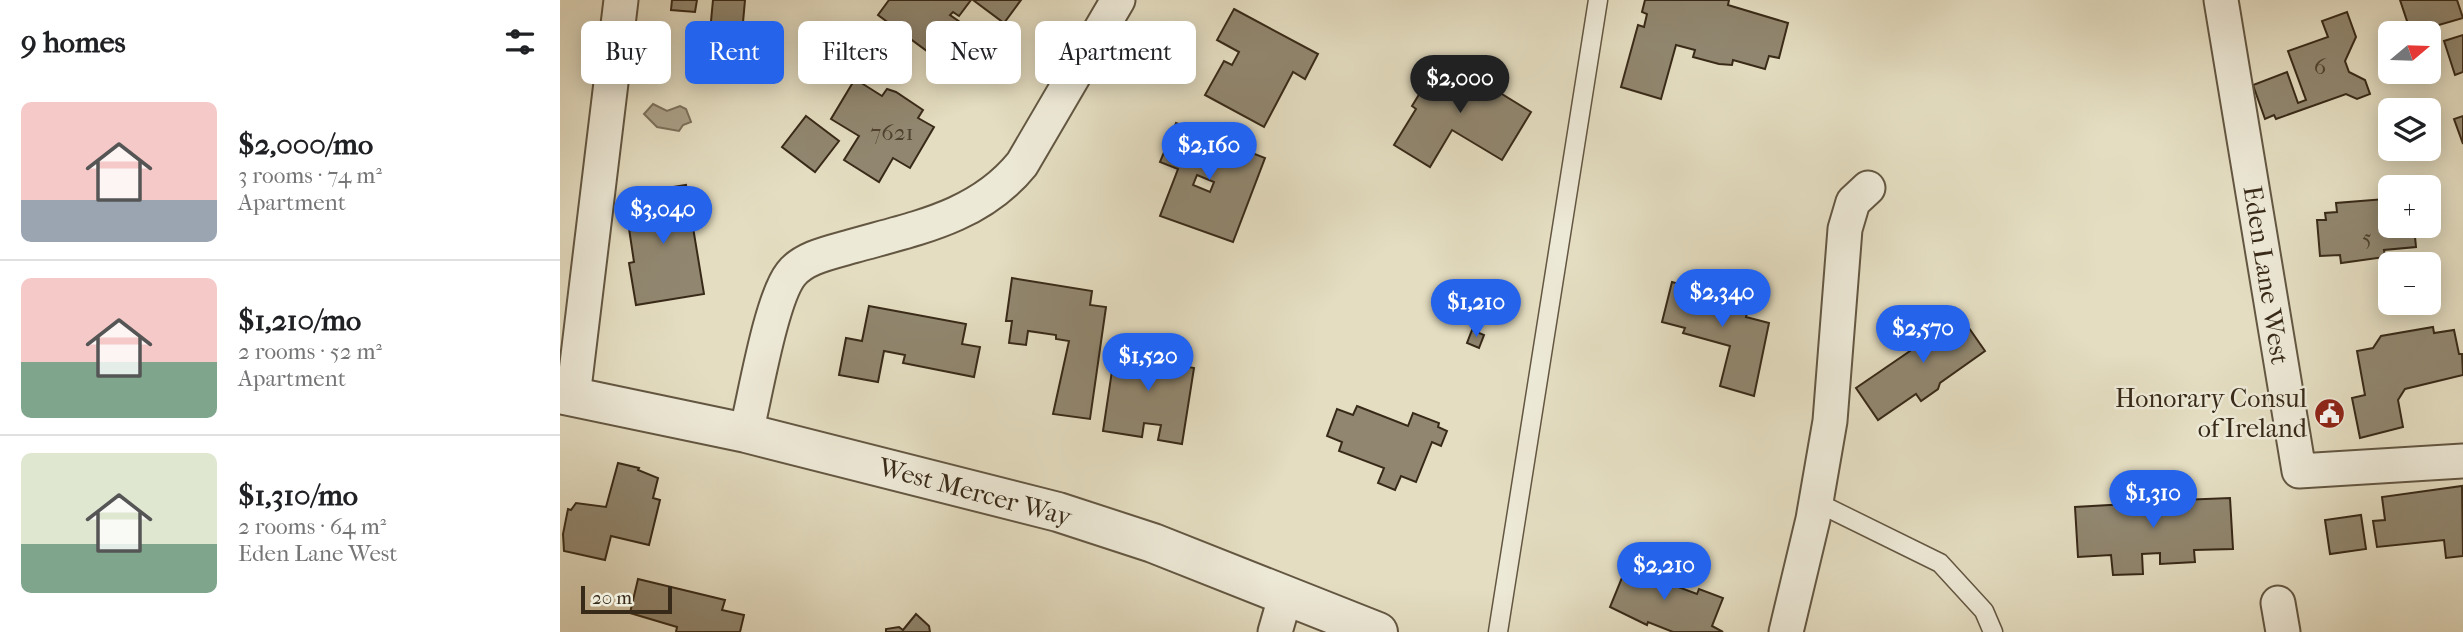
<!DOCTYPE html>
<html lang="en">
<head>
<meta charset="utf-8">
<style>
  :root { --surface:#fff; --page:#f6f6f6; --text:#202124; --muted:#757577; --line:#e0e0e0; --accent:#2563eb }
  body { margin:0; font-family:"IM FELL French Canon",serif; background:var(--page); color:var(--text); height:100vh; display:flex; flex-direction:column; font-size:26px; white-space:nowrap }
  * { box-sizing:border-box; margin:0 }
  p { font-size:23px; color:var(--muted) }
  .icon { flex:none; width:38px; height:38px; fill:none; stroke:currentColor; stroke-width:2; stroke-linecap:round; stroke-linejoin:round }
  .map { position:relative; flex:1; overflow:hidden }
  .details { display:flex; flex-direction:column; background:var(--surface); width:560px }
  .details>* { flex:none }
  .guide { position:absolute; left:21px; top:21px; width:665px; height:63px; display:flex; gap:14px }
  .needle { width:46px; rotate:71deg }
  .buttons { position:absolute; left:1818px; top:21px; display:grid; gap:14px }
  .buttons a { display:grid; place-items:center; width:63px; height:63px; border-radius:10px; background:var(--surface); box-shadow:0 4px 18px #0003; font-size:35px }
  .scale { position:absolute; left:21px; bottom:18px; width:91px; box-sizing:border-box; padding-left:7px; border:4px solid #382a18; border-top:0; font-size:19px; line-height:24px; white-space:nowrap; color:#382a18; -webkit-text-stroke:5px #ede9d7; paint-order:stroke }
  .price { position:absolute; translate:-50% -60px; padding:0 16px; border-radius:24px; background:var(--accent); color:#fff; font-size:23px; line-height:46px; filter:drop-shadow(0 2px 4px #0008) }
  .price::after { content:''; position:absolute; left:50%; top:42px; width:21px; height:16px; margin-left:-10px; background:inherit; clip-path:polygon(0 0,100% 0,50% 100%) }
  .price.active { background:#222; color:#fff }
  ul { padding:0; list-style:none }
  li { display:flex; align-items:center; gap:21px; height:175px; padding:0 21px }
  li+li { border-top:2px solid var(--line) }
  li span { display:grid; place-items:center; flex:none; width:196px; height:140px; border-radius:10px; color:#555 }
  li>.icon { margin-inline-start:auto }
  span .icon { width:84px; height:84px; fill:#fffc; stroke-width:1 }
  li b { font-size:30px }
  h2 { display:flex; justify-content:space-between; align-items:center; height:84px; padding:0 21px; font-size:30px }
  .chip { padding:0 24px; border-radius:10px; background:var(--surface); box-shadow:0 4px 18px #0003; font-size:24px; line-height:63px }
  .chip.active { background:var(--accent); color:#fff }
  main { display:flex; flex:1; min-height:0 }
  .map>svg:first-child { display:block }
  .water { fill:#aaa088; stroke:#7c715b; stroke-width:2 }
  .building { fill:#918770; stroke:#382a18; stroke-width:2; fill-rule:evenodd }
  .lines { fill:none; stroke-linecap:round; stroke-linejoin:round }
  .service-casing { stroke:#635742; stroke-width:21 }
  .minor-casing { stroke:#635742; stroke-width:37 }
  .tertiary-casing { stroke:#635742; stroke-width:42 }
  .service { stroke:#ede9d7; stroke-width:18 }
  .minor { stroke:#ede9d7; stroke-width:33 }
  .tertiary { stroke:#ede9d7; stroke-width:38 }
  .labels { text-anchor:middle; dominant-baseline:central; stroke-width:5; stroke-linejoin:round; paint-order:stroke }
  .number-label { font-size:23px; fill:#4e412e }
  .street-label { font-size:26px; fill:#382a18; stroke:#ede9d7 }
  .poi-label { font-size:26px; fill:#382a18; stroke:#ede9d7; text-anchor:end }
</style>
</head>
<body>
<main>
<section class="details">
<h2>9 homes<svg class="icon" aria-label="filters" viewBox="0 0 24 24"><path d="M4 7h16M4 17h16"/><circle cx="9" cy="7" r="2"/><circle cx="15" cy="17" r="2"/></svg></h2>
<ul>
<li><span style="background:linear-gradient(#f6c9c9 70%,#9aa5b1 0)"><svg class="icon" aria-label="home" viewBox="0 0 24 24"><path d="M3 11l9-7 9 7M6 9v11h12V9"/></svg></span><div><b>$2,000/mo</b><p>3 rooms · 74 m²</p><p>Apartment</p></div></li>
<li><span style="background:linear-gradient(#f6c9c9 60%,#7fa58c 0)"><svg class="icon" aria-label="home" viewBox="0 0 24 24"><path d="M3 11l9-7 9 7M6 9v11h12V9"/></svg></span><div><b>$1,210/mo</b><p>2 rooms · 52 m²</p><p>Apartment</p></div></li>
<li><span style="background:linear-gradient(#dfe7d0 65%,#7fa58c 0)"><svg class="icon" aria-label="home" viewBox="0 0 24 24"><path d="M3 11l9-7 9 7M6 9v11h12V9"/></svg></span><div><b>$1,310/mo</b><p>2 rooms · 64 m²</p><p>Eden Lane West</p></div></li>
</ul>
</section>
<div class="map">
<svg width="1903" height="632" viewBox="0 0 1903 632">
  <rect width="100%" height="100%" fill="#e4ddc1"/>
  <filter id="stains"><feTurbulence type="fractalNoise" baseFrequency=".00286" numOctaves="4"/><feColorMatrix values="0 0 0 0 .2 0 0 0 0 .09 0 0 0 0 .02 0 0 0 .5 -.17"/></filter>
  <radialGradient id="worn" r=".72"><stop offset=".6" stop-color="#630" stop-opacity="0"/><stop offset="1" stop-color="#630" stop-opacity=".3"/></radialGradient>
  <!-- water -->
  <path class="water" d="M93,104l14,7 13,-5 6,3 5,13 -8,3 -4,6 -22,-4 -13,-13z"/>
  <!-- building -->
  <g class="building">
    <path d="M112,0h25l-2,12 -24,-2z"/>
    <path d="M153,0h32l-5,56 -32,-3z"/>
    <path d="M329,0h82l-12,16 -6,-4 -3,3 10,7 -25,35 -57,-42z"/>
    <path d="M413,0h48l-17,23z"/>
    <path d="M1085,0h84l-1,5 60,18 -9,35 -10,-2 -4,13 -32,-9 -1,5 -13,-1 -26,-7 2,-7 -19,-5 -15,54 -40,-12 17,-62 6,2 3,-13 -5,-2z"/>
    <path d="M1840,0h57l6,18 -52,15z"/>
    <path d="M674,9l84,45 -13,25 -12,-7 -29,55 -59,-32 19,-34 8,4 7,-13 -22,-12z"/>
    <path d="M1787,12l9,25 -11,24 4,11 16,8 5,14 -13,5 -11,-5 -70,25 -2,-4 -9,4 -12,-34 34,-13 11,31 8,-3 -18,-49 40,-14 -6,-16z"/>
    <path d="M1903,35v37l-8,3 -11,-34z"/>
    <path d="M882,57l89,55 -29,48 -50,-30 -22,37 -36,-22 22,-36 -4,-3z"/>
    <path d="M295,79l27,17 5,-7 9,3 27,18 -5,8 16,9 -24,41 -17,-10 -14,24 -35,-22 15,-24 -28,-17z"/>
    <path d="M246,116l33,25 -24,31 -33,-25z"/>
    <path d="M1903,116v28l-9,-25z"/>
    <path d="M616,123l89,35 -32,84 -73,-26 18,-47 -18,-7zM637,175l17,7 -4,10 -17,-7z"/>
    <path d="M126,185l18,109 -68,11 -7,-42 5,-1 -10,-67z"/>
    <path d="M1825,199l1,9 4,-1v19h24l2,21 -32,3 1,7 -44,6 -1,-8 -20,1 -3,-36h9l-1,-7 12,-1 -1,-9z"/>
    <path d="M1855,257l1,7h-26v24h-4l-1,-28z"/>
    <path d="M452,278l80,13 -2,14 16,2 -16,112 -37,-5 16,-73 -13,-2v-4l-28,-4 -2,14 -17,-2 3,-22h-6z"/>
    <path d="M1112,282l24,7 2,-6 53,15 -5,19 23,6 -15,73 -34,-10 10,-40 -47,-13 2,-5 -23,-6z"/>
    <path d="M309,306l97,18 -4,20 18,3 -6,30 -71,-14 2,-8 -21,-4 -6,31 -39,-7 7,-37 16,3z"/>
    <path d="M1395,308l30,43 -45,32 -2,6 -17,12 -5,-7 -38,26 -22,-32 54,-37 -10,-15 12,2z"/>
    <path d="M1873,327l1,6 20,-3 5,24h3l1,21 -58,14 -7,11 5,27 -43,11 -8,-40 13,-3 -8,-44 16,-3 8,-12z"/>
    <path d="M912,330l12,5 -5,13 -12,-5z"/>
    <path d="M561,343l53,8 -2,13 22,4 -12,76 -24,-4 3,-15 -17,-2 -2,14 -39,-6 13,-87z"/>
    <path d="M797,406l51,20 5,-13 26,10 -1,4 9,4 -6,15 -9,-4 -16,40 -15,-6 -6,14 -17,-7 6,-15 -45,-17 3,-9 -15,-6 10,-27 16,6z"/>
    <path d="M58,463l21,5 -1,2 20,8 -5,20 7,2 -11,45 -38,-9 -6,24 -41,-9 -1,-17 5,-25 3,1 5,-7 30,4z"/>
    <path d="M1902,486l1,70 -17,2 -2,-18 -67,7 -4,-26 12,-1 -3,-23z"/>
    <path d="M1601,488l1,17h19v-5l49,-2 3,51 -39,1 1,12 -35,2v-11l-18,1 1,20 -30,1 -2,-20 -33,2 -3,-50 52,-3 -1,-14z"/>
    <path d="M1801,515l5,34 -36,5 -5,-34z"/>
    <path d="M1070,558l25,10 -4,9 46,17 2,-5 24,9 -11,28 11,6h-50l-25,-10 -1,3 -37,-18z"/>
    <path d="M78,579l87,21 -3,10 22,5 -4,17h-64l1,-5 -47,-14z"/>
    <path d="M356,614l13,12 1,6h-44v-3l13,-2 4,3z"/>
  </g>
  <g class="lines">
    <defs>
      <g id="service">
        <path d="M1256,502l124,61 44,48 9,21"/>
        <path d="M938,632l100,-632"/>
      </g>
      <g id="minor">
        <path d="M1661,0l78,471 164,-10"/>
        <path d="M13,397l48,-397"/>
        <path d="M186,433c9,-36 25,-134 45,-159 13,-17 42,-22 62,-28 64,-18 126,-29 169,-82l96,-164"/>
        <path d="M1718,603l5,29"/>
        <path d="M715,632l11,-38"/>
        <path d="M1226,632l27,-113 17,-98 15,-192 8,-27 15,-14"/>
      </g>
      <path id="tertiary" d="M0,394l186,39 312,79 95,31 225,89"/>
    </defs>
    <!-- service casing -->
    <use href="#service" class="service-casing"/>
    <!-- minor casing -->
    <use href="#minor" class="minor-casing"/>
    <!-- tertiary casing -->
    <use href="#tertiary" class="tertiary-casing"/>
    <!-- service -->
    <use href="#service" class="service"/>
    <!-- minor -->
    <use href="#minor" class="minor"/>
    <!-- tertiary -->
    <use href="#tertiary" class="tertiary"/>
  </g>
  <!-- icons -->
  <defs>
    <symbol id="civic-disc" viewBox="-11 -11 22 22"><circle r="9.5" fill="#8f2418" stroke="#ede9d7"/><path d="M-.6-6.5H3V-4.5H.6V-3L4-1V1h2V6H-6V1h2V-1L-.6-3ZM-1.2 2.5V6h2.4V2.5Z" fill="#fff"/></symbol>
  </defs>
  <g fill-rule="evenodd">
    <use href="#civic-disc" x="1752" y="396" width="35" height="35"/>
  </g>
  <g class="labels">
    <!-- number labels -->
    <g class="number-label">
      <text x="1760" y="66">6</text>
      <text x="332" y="132">7621</text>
      <text x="1807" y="237">5</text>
    </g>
    <!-- street labels -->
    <g class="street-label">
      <text transform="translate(1706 275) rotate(81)">Eden Lane West</text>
      <text transform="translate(415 492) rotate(15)">West Mercer Way</text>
    </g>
    <!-- poi labels -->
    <g class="poi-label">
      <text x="1747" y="398">Honorary Consul<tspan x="1747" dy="30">of Ireland</tspan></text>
    </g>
  </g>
  <rect width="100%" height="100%" filter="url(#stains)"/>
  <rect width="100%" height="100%" fill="url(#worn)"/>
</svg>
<div class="buttons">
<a><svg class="needle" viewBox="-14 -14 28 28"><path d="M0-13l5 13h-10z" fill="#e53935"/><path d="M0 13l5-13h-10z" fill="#757577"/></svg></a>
<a><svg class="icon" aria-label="layers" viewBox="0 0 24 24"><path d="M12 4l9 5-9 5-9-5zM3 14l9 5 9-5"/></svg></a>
<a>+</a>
<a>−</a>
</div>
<div class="scale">20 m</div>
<b class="price active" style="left:900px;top:115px">$2,000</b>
<b class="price" style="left:649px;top:182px">$2,160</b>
<b class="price" style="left:103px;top:246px">$3,040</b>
<b class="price" style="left:1162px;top:329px">$2,340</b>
<b class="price" style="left:916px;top:339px">$1,210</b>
<b class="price" style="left:1363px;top:365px">$2,570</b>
<b class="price" style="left:588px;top:393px">$1,520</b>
<b class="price" style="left:1593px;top:530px">$1,310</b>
<b class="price" style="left:1104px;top:602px">$2,210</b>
<div class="guide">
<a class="chip">Buy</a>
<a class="chip active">Rent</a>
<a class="chip">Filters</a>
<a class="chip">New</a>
<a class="chip">Apartment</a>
</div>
</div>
</main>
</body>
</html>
